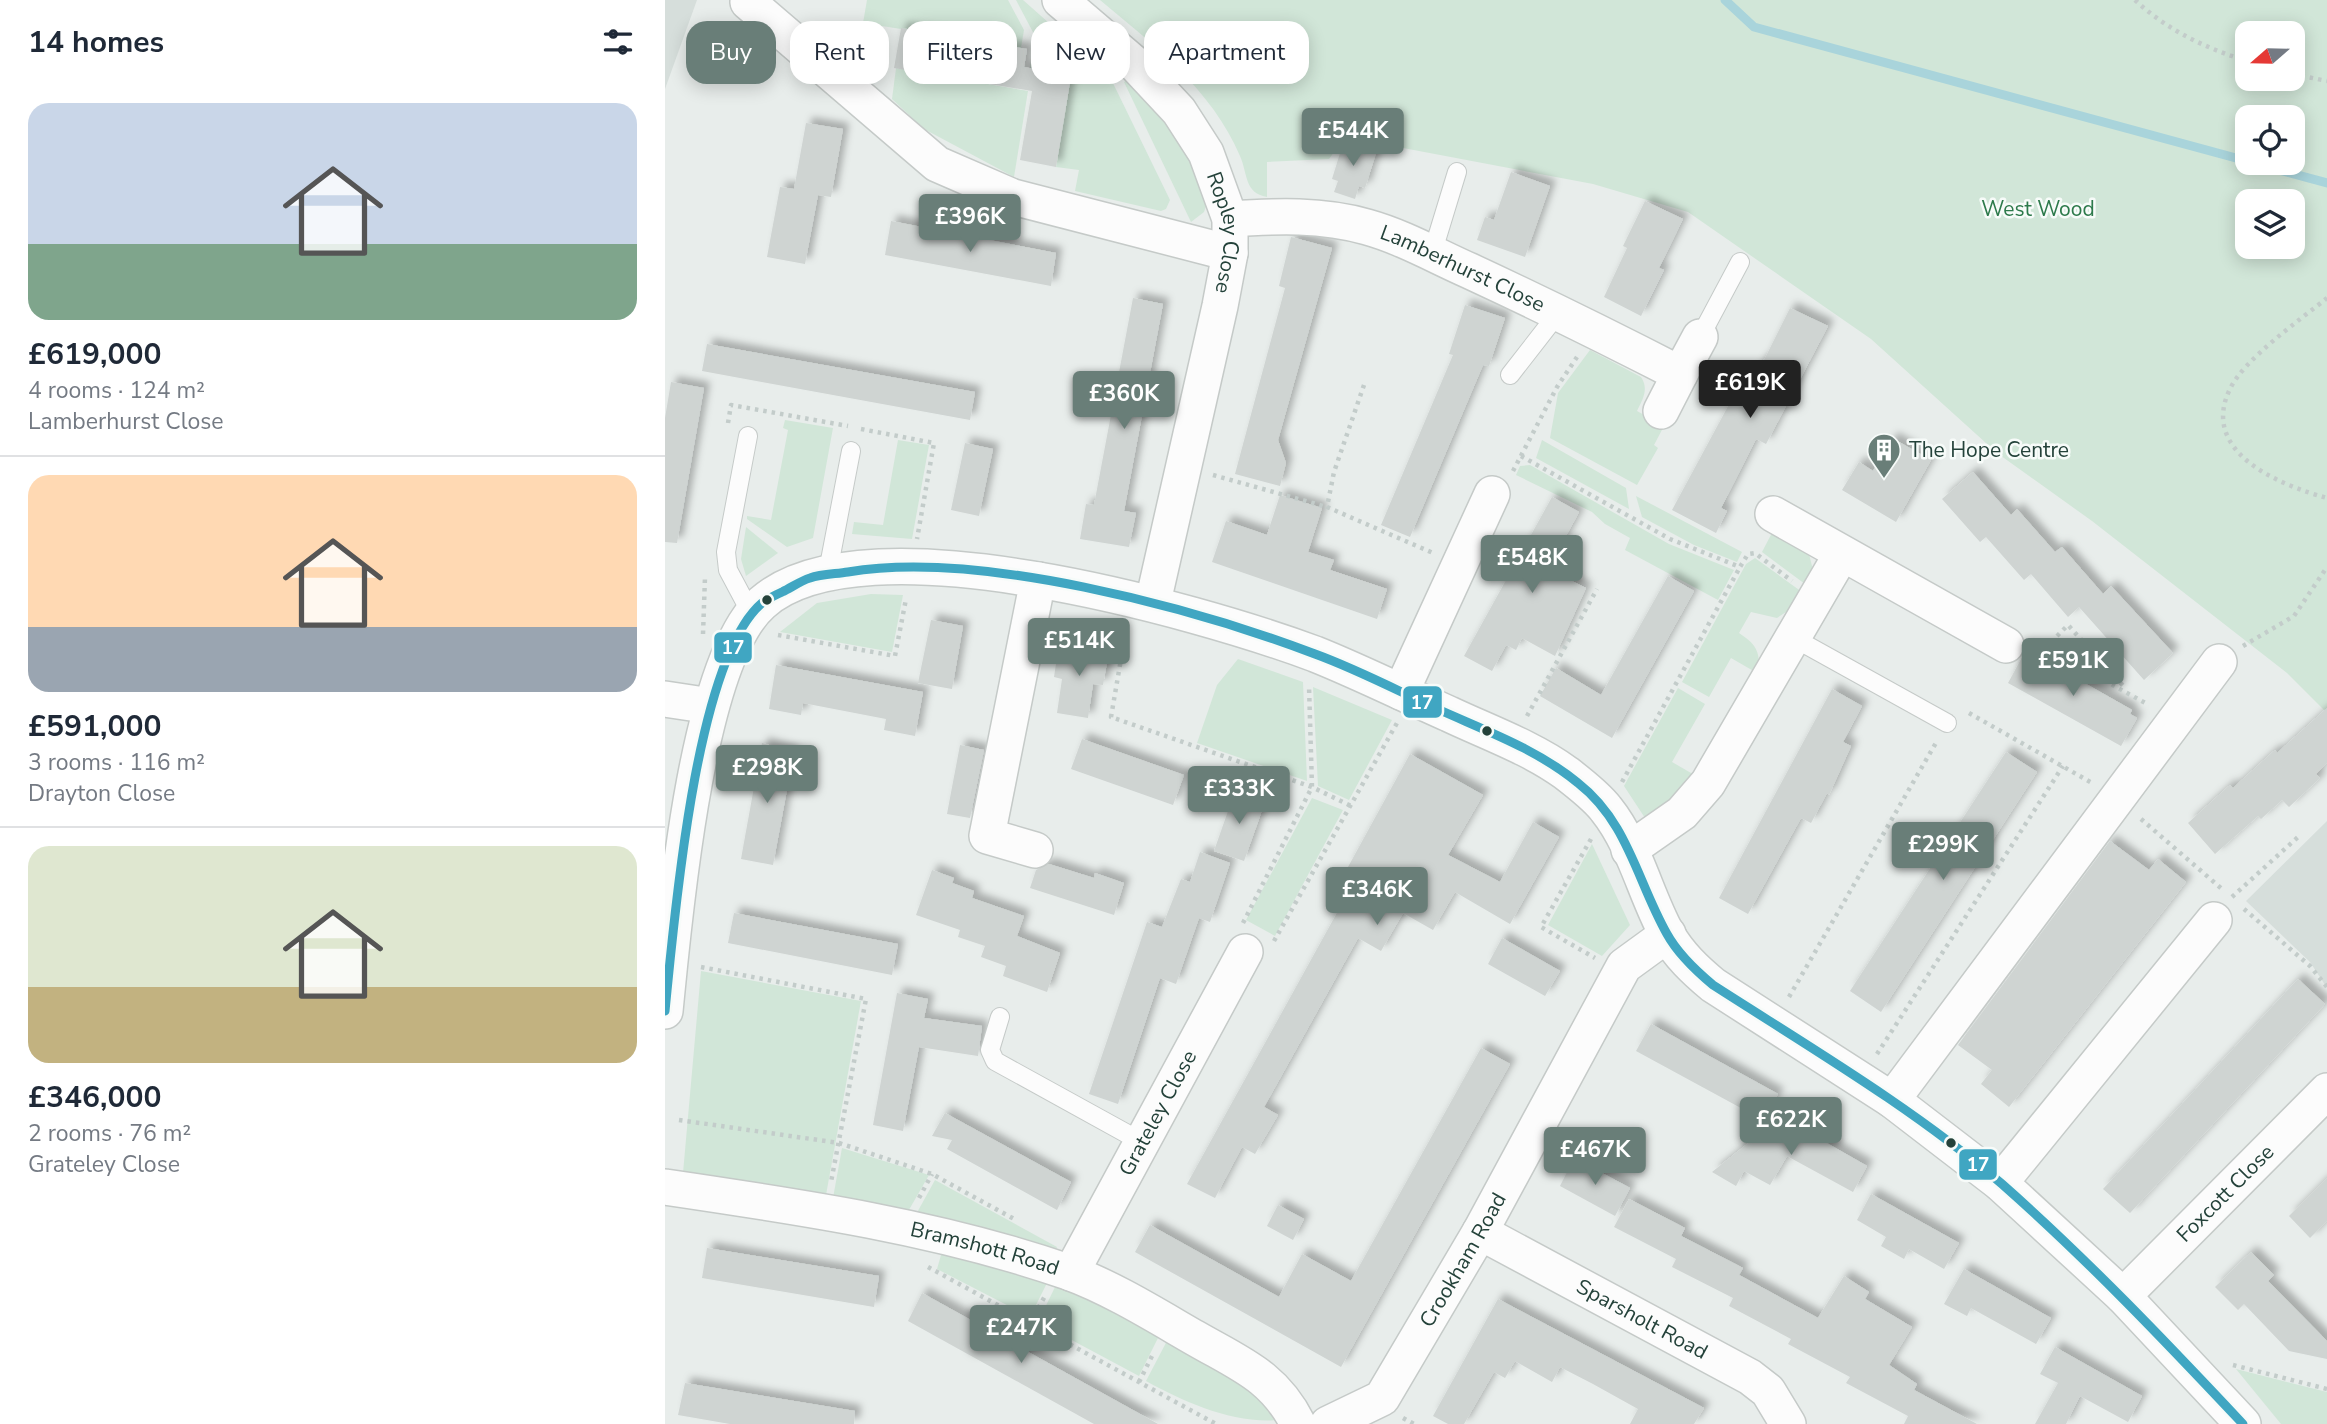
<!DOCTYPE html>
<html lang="en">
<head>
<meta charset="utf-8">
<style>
  :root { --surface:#fff; --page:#f6f6f7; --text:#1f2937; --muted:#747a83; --line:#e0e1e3; --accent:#697e78 }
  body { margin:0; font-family:"Nunito Sans",sans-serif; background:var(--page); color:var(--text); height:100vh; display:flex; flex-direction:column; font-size:26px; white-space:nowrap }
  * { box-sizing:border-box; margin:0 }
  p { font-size:23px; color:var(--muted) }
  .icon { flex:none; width:38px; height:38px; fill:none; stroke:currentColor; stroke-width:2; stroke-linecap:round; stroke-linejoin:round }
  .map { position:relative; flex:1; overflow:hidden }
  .side { display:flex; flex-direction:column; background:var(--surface); width:665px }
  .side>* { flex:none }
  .hud { position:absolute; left:21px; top:21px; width:665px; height:63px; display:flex; gap:14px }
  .needle { width:46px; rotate:250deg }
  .fabs { position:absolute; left:1570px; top:21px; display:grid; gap:14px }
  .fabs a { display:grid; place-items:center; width:70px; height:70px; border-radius:14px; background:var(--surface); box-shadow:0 4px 18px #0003; font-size:35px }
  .price { position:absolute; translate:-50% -60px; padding:0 16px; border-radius:7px; background:var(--accent); color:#fff; font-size:23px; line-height:46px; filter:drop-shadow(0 2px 4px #0008) }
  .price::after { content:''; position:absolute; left:50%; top:42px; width:21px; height:16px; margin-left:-10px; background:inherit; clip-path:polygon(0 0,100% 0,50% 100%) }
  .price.current { background:#222; color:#fff }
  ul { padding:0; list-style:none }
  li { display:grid; align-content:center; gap:14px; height:371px; padding:0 28px }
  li+li { border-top:2px solid var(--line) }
  li span { display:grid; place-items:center; height:217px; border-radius:21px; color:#555 }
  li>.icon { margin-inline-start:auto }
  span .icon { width:126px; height:126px; fill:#fffc; stroke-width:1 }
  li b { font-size:30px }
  h2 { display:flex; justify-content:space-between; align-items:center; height:84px; padding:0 28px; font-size:30px }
  .chip { padding:0 24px; border-radius:21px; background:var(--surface); box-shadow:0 4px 18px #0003; font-size:24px; line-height:63px }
  .chip.current { background:var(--accent); color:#fff }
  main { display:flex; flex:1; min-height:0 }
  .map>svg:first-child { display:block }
  .built { fill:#d6dedb }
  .green { fill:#d1e6d8; fill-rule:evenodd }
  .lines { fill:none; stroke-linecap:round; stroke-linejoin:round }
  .stream { stroke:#a9d4db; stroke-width:9 }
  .building { fill:#cfd4d2; filter:url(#shadow) }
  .service-casing { stroke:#c5cac8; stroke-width:20 }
  .minor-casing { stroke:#c5cac8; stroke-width:38 }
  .path { stroke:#c3ccca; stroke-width:4.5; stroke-dasharray:3.5 5; stroke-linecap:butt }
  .service { stroke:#fcfcfc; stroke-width:18 }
  .minor { stroke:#fcfcfc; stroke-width:35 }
  .bus-1-casing { stroke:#f7fbf9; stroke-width:14 }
  .bus-1 { stroke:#40a6c2; stroke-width:9 }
  .bus-dot { fill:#24423a; stroke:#f7fbf9; stroke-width:2.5 }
  .labels { text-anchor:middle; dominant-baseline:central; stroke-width:5; stroke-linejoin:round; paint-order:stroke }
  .park-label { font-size:21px; fill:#2d7a4b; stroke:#f7fbf9 }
  .street-label { font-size:21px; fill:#24423a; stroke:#f7fbf9 }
  .poi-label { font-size:21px; fill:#24423a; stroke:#f7fbf9; text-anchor:start }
  .line-badge { stroke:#f7fbf9; stroke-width:2.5 }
  .badge-label { font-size:19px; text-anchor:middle; font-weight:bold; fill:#fff }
</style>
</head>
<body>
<main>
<section class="side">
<h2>14 homes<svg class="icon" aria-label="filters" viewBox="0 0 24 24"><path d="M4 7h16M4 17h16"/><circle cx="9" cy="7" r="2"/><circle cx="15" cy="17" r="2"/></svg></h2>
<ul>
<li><span style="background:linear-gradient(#c9d6e8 65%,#7fa58c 0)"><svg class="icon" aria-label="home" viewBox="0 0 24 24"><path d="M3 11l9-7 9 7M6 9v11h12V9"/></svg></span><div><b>£619,000</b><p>4 rooms · 124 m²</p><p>Lamberhurst Close</p></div></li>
<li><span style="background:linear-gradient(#ffd9b3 70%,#9aa5b1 0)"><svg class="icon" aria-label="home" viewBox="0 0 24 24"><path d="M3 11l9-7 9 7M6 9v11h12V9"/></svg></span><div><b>£591,000</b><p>3 rooms · 116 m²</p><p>Drayton Close</p></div></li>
<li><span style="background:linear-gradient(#dfe7d0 65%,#c2b280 0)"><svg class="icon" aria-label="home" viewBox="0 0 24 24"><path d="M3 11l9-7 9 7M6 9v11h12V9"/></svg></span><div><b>£346,000</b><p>2 rooms · 76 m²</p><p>Grateley Close</p></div></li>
</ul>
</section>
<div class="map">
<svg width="1662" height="1424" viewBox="0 0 1662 1424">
  <defs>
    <filter id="shadow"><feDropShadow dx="6" dy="-6" stdDeviation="3.5" flood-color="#0004"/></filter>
  </defs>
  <rect width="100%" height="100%" fill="#e8edeb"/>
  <!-- built -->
  <g class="built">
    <path d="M0,0h32l-32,89z"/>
    <path d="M1662,821v167l-17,-26 -64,-61z"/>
  </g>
  <!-- green -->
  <g class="green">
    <path d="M202,0h141l16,30 -3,18 -158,-25z"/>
    <path d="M351,0h7l87,77 60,123 -4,9 -5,2 -86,-20 4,-21 -23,-3 15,-91 -41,-8 5,-32z"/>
    <path d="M435,0h1227v713l-40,-40 -195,-152 -95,-68 -126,-114 -183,-127 -95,-28 -248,-47 -16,22 -62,3v35c-23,-4 -19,-23 -27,-41 -28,-66 -86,-111 -140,-156zM1582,33h46v46h-46zM1582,117h46v46h-46zM1582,201h46v46h-46z"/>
    <path d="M231,68l132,23 -14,86 -90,-48 -32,-30z"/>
    <path d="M462,80l55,55 27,63 -5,14 -13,10 -67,-140z"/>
    <path d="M925,350l51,27c8,12 2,22 -4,34l27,15 -10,19 4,3 -21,37 -87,-47 8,-45z"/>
    <path d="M120,420l48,8 -20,110 -26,9 -40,-28v-3l24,4 17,-90 -5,-2z"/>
    <path d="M233,440l31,5 -17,94 -60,-5 2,-12 29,3z"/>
    <path d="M877,440l84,48 3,21 -93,-51z"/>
    <path d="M865,465l139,79 65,26 -16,30 -93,-50 5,-12 -25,-14 -13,-12 -76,-37 4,-9z"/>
    <path d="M971,496l106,56 -5,10 -43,-17 -52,-28z"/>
    <path d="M81,527l32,26 -32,23 -5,-17z"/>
    <path d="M1109,529l34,21 5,20 -8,14 -43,-32z"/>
    <path d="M1090,558l47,34 -10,16 -15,10 -26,-6 -12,21c17,11 23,20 18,40l-26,-15 -22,39 -27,-15 64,-118z"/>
    <path d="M206,594l32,1 -11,57 -112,-20 37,-29z"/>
    <path d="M573,659l65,23 4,99 -110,-38 20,-58z"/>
    <path d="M648,687l79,33 -43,80 -31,-14z"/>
    <path d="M1013,688l27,16 -33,58 26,15 -51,44 -23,-35z"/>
    <path d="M647,798l31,12 -68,126 -29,-16z"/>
    <path d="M927,844l38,81 -28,31 -54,-31z"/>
    <path d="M36,971l160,30 -35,194 -143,-22z"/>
    <path d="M177,1148l87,27 -23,40 -73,-17z"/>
    <path d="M270,1180l122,67 -5,11 -138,-40z"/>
    <path d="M278,1248l105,33 -18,36 -93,-48z"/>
    <path d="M391,1285l105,47 -22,44 -101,-54z"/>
    <path d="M504,1337l77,44 32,39c-45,4 -94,-18 -132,-39z"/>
    <path d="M1571,1369l91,23v32h-46z"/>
  </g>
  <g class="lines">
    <!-- stream -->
    <g class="stream">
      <path d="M1060,0l29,27 493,134"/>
      <path d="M1588,163l74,20"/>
    </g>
  </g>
  <!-- building -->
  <g class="building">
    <path d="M236,28l126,21 -3,18 47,9 -15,91 -36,-7 12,-69 -138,-23z"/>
    <path d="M141,123l37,6 -12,68 -13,-2 -13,69 -38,-7 13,-70 14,2z"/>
    <path d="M679,140l33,10 -12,38 -6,-2 -4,13 -21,-7 4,-11 -6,-2z"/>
    <path d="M846,172l39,14 -25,71 -48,-17 8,-23 9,3z"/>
    <path d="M980,201l38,18 -24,49 5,2 -23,46 -37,-19 23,-49 -4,-2z"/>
    <path d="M226,221l165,32 -5,33 -166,-31z"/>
    <path d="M626,237l41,11 -54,192 8,23 -6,23 -45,-12 50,-186 -6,-2z"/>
    <path d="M468,298l30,6 -39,207 12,2 -7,34 -49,-8 6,-35 8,1z"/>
    <path d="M800,305l40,13 -16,48 -6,-1 -73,172 -29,-12 72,-170 -4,-1z"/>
    <path d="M1125,308l38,18 -62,118 -10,-5 -35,69 6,3 -11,22 -44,-23 61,-113 7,4 22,-42 2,1z"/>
    <path d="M42,344l268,48 -5,28 -268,-49z"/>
    <path d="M6,382l33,6 -27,155 -12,-1v-124z"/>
    <path d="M1227,438l39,22 -35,62 -54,-32 17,-28 14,9z"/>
    <path d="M300,443l28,6 -14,67 -28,-6z"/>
    <path d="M1308,472l38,43 6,-6 38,43 7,-5 41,47 8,-8 62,67 -29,27 -65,-73 -11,10 -37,-43 -7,6 -38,-43 -6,5 -38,-43z"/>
    <path d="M615,495l42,13 -14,44 26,8 -4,10 57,19 -10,30 -165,-57 14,-41 41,14z"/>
    <path d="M887,497l27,15 -31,57 38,19 -31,68 -33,-18 -6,12 -10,-5 -14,26 -28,-15z"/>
    <path d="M1003,576l26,15 -82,147 -72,-42 16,-28 45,27z"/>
    <path d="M266,620l32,6 -11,63 -34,-6z"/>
    <path d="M394,644l50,7 -6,34 -10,-1 -5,34 -31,-5 5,-34 -8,-2z"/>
    <path d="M1361,650l106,60 -2,4 7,4 -16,28 -113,-63z"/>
    <path d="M111,665l147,27 -8,44 -31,-6 2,-11 -83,-16 -2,12 -32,-6z"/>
    <path d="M1167,689l30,17 -19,36 8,4 -22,49 -2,-2 -16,30 -10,-5 -53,96 -29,-16z"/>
    <path d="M1662,708v55l-11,11 4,4 -31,29 -7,-7 -21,19 -3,-3 -43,38 -27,-31 42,-38 3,3 42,-38 2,3z"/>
    <path d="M417,739l102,36 -11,30 -102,-36z"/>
    <path d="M97,743l32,9 -21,113 -32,-6z"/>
    <path d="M295,745l24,5 -14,68 -23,-4z"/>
    <path d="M1341,752l31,20 -156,240 -31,-21z"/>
    <path d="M745,754l73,41 -35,60 52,27 33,-60 26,15 -49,87 -55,-32 -22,38 -30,-17 -22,38 -23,-13 -94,169 14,8 -23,39 -13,-7 -27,51 -28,-14 172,-311 -11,-6z"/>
    <path d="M570,791l30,11 -21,59 -30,-10z"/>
    <path d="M1445,841l39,29 9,-11 28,23 -177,225 -28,-23 11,-14 -34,-25z"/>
    <path d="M535,852l30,11 -20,59 -11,-4 -23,66 -16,-6 -42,126 -29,-10 58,-172 15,5 19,-48 9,3z"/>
    <path d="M384,864l45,14 1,-5 29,10 -10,32 -84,-27 6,-18z"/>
    <path d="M267,870l22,8 -2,5 22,8 -2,7 52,18 -7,20 43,17 -13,39 -44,-16 3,-10 -25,-9 4,-11 -27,-9 2,-7 -44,-15z"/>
    <path d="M69,913l164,31 -6,31 -164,-32z"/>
    <path d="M837,938l58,33 -15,25 -57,-32z"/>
    <path d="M1633,979l27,25 -195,209 -27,-24z"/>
    <path d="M232,993l31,6 -4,19 58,8 -4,30 -59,-9 -16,84 -30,-6z"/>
    <path d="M986,1024l127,70 -15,26 -127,-69z"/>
    <path d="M816,1048l29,16 -169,303 -206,-115 15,-27 129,72 23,-43 49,27z"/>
    <path d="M280,1113l126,69 -14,28 -110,-61 5,-9 -20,-4z"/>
    <path d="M1116,1117l86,49 -14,26 -66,-36 -17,29 -26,-14 -8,15 -24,-14z"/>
    <path d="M909,1158l56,30 -15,28 -55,-30z"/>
    <path d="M1662,1178v43l-17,17 -21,-22z"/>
    <path d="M1206,1194l88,49 -15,26 -35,-20 -5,10 -23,-13 5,-9 -29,-17z"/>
    <path d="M964,1199l56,29 -4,8 62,32 -4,7 79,43 26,-42 25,16 -4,7 47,28 -23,38 28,19 -3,6 63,34h-73l4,-8 -62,-33 4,-6 -62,-33 3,-5 -62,-33 4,-8 -61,-31 4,-8 -62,-32z"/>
    <path d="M613,1205l26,14 -11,21 -26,-14z"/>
    <path d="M42,1248l172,28 -5,31 -172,-29z"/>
    <path d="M1586,1252l23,23 -6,6 59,60v18l-38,-8 -45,-47 -6,6 -23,-23z"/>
    <path d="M1299,1269l87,49 -15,26 -65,-36 -4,8 -23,-12z"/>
    <path d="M257,1293l236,131h-64l-186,-103z"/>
    <path d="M833,1299l206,109 -10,16h-64l8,-15 -45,-25 -33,-17 -8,15 -37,-21 -10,17 -11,-6 -30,52h-16l-15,-8z"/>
    <path d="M1390,1347l87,49 -14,26 -48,-26 -14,28h-31l23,-41 -18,-9z"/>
    <path d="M20,1383l170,28 -1,13h-124l-52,-9z"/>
  </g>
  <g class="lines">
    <defs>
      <g id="service">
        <path d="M767,254l25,-82"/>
        <path d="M1035,337l40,-75"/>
        <path d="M845,375l49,-63"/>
        <path d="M83,436l-22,116 2,18 24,45"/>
        <path d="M163,571l23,-120"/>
        <path d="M1127,637l155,86"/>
        <path d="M335,1017l-10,33 5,11 147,81"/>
      </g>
      <g id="minor">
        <path id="s1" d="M395,0l76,65 43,46 27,42 24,66v34l-10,53 -67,296"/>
        <path d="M83,2l189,162 76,33 217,56"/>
        <path id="s2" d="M565,219c46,-3 92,-5 137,8 36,10 69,29 103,44 71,33 140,67 210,103l-19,37"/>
        <path d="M1015,374l20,-37"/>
        <path d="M1108,514l233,131"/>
        <path d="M736,692l91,-198"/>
        <path d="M0,699l46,7"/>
        <path d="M370,850l-48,-14 51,-256"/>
        <path d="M964,850l53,-37 26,-30 133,-228"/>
        <path d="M0,1011c9,-91 31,-350 97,-408 100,-89 437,8 553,51 45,18 89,40 134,60 38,18 83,34 117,59 13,10 30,23 40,36 29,36 39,85 61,125 12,21 28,36 46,51l179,115 108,83 123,113 120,128"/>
        <path d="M1227,1100l327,-438"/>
        <path d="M1335,1183l214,-263"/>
        <path id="s3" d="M0,1187c136,20 273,40 403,85 44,16 87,43 127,66 45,26 79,38 103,86"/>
        <path id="s4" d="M815,1232l270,145 18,14 20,33"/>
        <path id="s5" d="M406,1273l174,-321"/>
        <path id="s6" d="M1458,1296l204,-205"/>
        <path id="s7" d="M663,1424l54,-26 98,-166 144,-266 44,-32"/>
      </g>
    </defs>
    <!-- service casing -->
    <use href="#service" class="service-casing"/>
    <!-- minor casing -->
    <use href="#minor" class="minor-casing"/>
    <!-- path -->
    <g class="path">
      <path d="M1470,0c32,30 70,48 112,61"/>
      <path d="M1628,74l34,7"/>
      <path d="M1662,298c-27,22 -83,61 -97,91 -31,63 49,96 97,109"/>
      <path d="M699,385l-30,87 -7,35 106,46"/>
      <path d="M63,423l3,-18 117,21"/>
      <path d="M196,429l73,14 -17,96"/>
      <path d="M856,456l149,83 70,28 8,-13 7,-1 37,28"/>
      <path d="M848,471l44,-84 20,-30"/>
      <path d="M548,475l114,32"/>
      <path d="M461,630l-15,87 201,70 39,19"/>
      <path d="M38,634l2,-57"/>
      <path d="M113,635l117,21 11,-57"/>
      <path d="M1372,644l112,61"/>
      <path d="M1578,646l51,-30 33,-49"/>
      <path d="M1380,648l23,-23 58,64"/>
      <path d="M1304,713l123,70"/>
      <path d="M862,716l70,-127"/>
      <path d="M957,782l118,-215"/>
      <path d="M1476,819l81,70"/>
      <path d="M926,839l-50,88 54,31"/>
      <path d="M1567,897l66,-60"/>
      <path d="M1579,909l66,57 17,21"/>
      <path d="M578,923l69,-136 -3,-101"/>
      <path d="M609,941l123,-218"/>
      <path d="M36,967l165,32 -35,183"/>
      <path d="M1124,997l148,-256"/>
      <path d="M1212,1054l186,-288"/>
      <path d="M14,1120l160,23 93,31 84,46"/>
      <path d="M254,1198l13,-24"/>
      <path d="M263,1267l288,157"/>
      <path d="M365,1323l15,-27"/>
      <path d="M1568,1365l94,24"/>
      <path d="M474,1382l15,-30"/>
      <path d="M738,1418l11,6"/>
    </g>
    <!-- service -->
    <use href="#service" class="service"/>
    <!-- minor -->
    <use href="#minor" class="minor"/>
    <defs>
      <path id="bus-1" d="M0,1011c9,-89 30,-351 97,-408 5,-4 14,-8 20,-11 9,-4 18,-11 28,-14 11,-4 26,-4 38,-6 131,-22 343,35 467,82 44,16 85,38 127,57 47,21 96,39 136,72 50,39 59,98 89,151 11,20 28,36 46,51 98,63 200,123 289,199 85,75 163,157 241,240"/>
    </defs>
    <!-- bus-1 casing -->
    <use href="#bus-1" class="bus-1-casing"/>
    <!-- bus-1 -->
    <use href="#bus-1" class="bus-1"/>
  </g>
  <!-- icons -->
  <defs>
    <symbol id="building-pin" viewBox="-11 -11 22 30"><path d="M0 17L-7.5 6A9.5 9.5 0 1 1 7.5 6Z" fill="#697e78" stroke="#f7fbf9"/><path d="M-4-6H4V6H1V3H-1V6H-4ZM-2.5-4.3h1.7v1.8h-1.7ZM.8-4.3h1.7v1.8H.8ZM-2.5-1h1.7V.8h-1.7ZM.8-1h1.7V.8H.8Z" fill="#fff"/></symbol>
  </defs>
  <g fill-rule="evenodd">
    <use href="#building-pin" x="1200" y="431" width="38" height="52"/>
  </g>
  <!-- markers -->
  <g class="bus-dot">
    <circle cx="102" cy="600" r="6"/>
    <circle cx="822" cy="731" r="6"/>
    <circle cx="1286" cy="1143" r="6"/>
  </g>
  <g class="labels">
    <!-- park labels -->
    <g class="park-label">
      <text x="1373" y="209">West Wood</text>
    </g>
    <!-- street labels -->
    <g class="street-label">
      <text stroke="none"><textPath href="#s1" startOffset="296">Ropley Close</textPath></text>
      <text stroke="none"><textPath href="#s2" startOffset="242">Lamberhurst Close</textPath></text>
      <text stroke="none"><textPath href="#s5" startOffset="182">Grateley Close</textPath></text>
      <text stroke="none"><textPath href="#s6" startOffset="145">Foxcott Close</textPath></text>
      <text stroke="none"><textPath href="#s3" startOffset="326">Bramshott Road</textPath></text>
      <text stroke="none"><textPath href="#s7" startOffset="220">Crookham Road</textPath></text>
      <text stroke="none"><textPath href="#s4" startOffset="184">Sparsholt Road</textPath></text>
    </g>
    <!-- poi labels -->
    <g class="poi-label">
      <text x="1244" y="450">The Hope Centre</text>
    </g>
  </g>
  <g class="line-badge">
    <rect x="48" y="631" width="40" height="33" rx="7" fill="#40a6c2"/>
    <rect x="737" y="685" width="41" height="34" rx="7" fill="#40a6c2"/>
    <rect x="1293" y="1148" width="40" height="33" rx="7" fill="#40a6c2"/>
  </g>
  <g class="badge-label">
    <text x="68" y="654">17</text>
    <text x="757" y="709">17</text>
    <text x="1313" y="1171">17</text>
  </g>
</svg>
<div class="fabs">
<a><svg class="needle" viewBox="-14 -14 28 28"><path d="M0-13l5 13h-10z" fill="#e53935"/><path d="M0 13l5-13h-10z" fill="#747a83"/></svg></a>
<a><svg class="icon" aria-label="locate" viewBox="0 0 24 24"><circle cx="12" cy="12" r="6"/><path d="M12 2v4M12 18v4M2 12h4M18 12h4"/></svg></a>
<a><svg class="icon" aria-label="layers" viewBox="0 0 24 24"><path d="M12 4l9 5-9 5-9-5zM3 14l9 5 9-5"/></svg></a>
</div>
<b class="price" style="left:688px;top:168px">£544K</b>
<b class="price" style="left:305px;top:254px">£396K</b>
<b class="price current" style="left:1085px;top:420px">£619K</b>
<b class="price" style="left:459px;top:431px">£360K</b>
<b class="price" style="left:867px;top:595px">£548K</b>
<b class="price" style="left:414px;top:678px">£514K</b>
<b class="price" style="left:1408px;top:698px">£591K</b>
<b class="price" style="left:102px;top:805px">£298K</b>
<b class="price" style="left:574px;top:826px">£333K</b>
<b class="price" style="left:1278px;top:882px">£299K</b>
<b class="price" style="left:712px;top:927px">£346K</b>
<b class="price" style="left:1126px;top:1157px">£622K</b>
<b class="price" style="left:930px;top:1187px">£467K</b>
<b class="price" style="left:356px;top:1365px">£247K</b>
<div class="hud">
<a class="chip current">Buy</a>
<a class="chip">Rent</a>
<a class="chip">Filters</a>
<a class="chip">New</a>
<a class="chip">Apartment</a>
</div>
</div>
</main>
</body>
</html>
